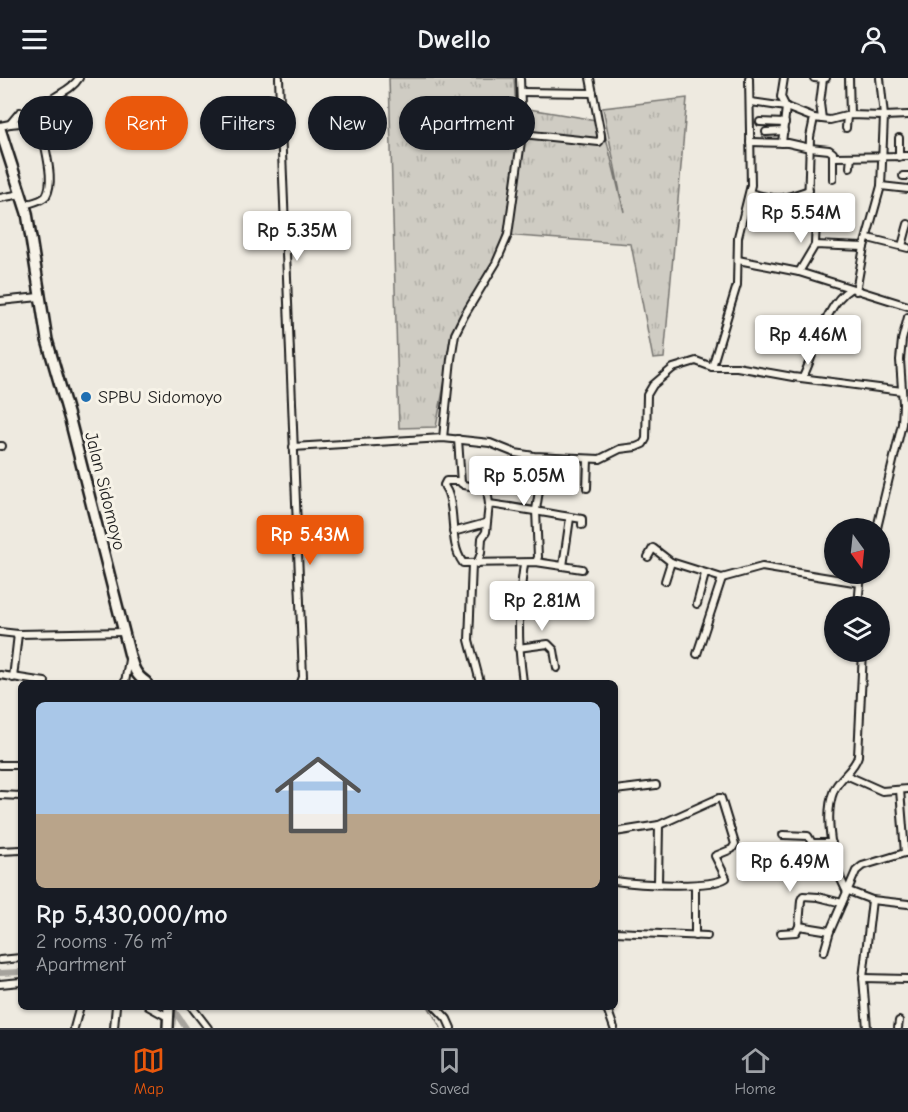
<!DOCTYPE html>
<html lang="en">
<head>
<meta charset="utf-8">
<style>
  :root { --surface:#171b24; --page:#20242c; --text:#f1f3f6; --muted:#9ea1a6; --line:#363941; --accent:#ea580c }
  body { margin:0; font-family:"Comic Neue",sans-serif; background:var(--page); color:var(--text); height:100vh; display:flex; flex-direction:column; font-size:22px; white-space:nowrap }
  * { box-sizing:border-box; margin:0 }
  p { font-size:20px; color:var(--muted) }
  .icon { flex:none; width:33px; height:33px; fill:none; stroke:currentColor; stroke-width:2; stroke-linecap:round; stroke-linejoin:round }
  .map { position:relative; flex:1; overflow:hidden }
  .details { position:absolute; left:18px; top:602px; width:600px; height:330px; display:flex; flex-direction:column; background:var(--surface); border-radius:9px; box-shadow:0 2px 4px #0004 }
  .details>* { flex:none }
  .banner { position:absolute; left:18px; top:18px; width:600px; height:54px; display:flex; gap:12px }
  .needle { width:39px; rotate:165deg }
  .tools { position:absolute; left:824px; top:440px; display:grid; gap:12px }
  .tools a { display:grid; place-items:center; width:66px; height:66px; border-radius:50%; background:var(--surface); box-shadow:0 2px 4px #0004; font-size:30px }
  .price { position:absolute; translate:-50% -51px; padding:0 14px; border-radius:6px; background:#fff; color:#222; font-size:20px; line-height:39px; filter:drop-shadow(0 2px 3px #0008) }
  .price::after { content:''; position:absolute; left:50%; top:36px; width:18px; height:14px; margin-left:-9px; background:inherit; clip-path:polygon(0 0,100% 0,50% 100%) }
  .price.current { background:var(--accent); color:#fff }
  ul { padding:0; list-style:none }
  li { display:grid; align-content:center; gap:12px; height:318px; padding:0 18px }
  li+li { border-top:2px solid var(--line) }
  li span { display:grid; place-items:center; height:186px; border-radius:9px; color:#555 }
  li>.icon { margin-inline-start:auto }
  span .icon { width:108px; height:108px; fill:#fffc; stroke-width:1 }
  li b { font-size:26px }
  .chip { padding:0 21px; border-radius:27px; background:var(--surface); box-shadow:0 2px 4px #0004; font-size:21px; line-height:54px }
  .chip.current { background:var(--accent); color:#fff }
  header { display:flex; justify-content:space-between; align-items:center; height:78px; padding:0 18px; background:var(--surface); font-size:27px; font-weight:600 }
  .menu { display:flex; justify-content:space-around; align-items:center; height:84px; border-top:2px solid var(--line); background:var(--surface); font-size:16px; color:var(--muted) }
  .menu a { display:grid; justify-items:center; gap:3px }
  .menu .current { color:var(--accent) }
  .map>svg:first-child { display:block }
  .grass { fill:url(#grass-tufts); stroke:#767470; stroke-width:1.5 }
  .lines { fill:none; stroke-linecap:round; stroke-linejoin:round }
  .stream { stroke:#6f6d69; stroke-width:1.5 }
  .canal { stroke:#a6a39d; stroke-width:6 }
  .street-casing { stroke:#1c1c1c; stroke-width:10 }
  .secondary-casing { stroke:#1c1c1c; stroke-width:14 }
  .street { stroke:#f7f3e8; stroke-width:6 }
  .secondary { stroke:#f7f3e8; stroke-width:9 }
  .poi-dot { fill:#1f6fb2; stroke:#f7f3e8; stroke-width:2 }
  .labels { text-anchor:middle; dominant-baseline:central; stroke-width:6; stroke-linejoin:round; paint-order:stroke }
  .poi-label { font-size:18px; fill:#1c1c1c; stroke:#f7f3e8; text-anchor:start }
  .street-label { font-size:18px; fill:#1c1c1c; stroke:#f7f3e8 }
</style>
</head>
<body>
<header><svg class="icon" aria-label="menu" viewBox="0 0 24 24"><path d="M4 6h16M4 12h16M4 18h16"/></svg>Dwello<svg class="icon" aria-label="person" viewBox="0 0 24 24"><circle cx="12" cy="8" r="4"/><path d="M4 21q1-7 8-7t8 7"/></svg></header>
<div class="map">
<svg width="908" height="950" viewBox="0 0 908 950">
  <defs>
    <pattern id="grass-tufts" width="24" height="20" patternUnits="userSpaceOnUse" patternTransform="scale(1.5)"><rect width="24" height="20" fill="#cfccc3"/><path d="M3 7l-1-3M5 7V3M7 7l1-3M15 17l-1-3M17 17v-4M19 17l1-3" fill="none" stroke="#b1afa7"/></pattern>
  </defs>
  <rect width="100%" height="100%" fill="#eeeae0"/>
  <filter id="ink" filterUnits="userSpaceOnUse"><feTurbulence type="fractalNoise" baseFrequency=".0167" numOctaves="2"/><feDisplacementMap in="SourceGraphic" scale="12" xChannelSelector="R" yChannelSelector="G"/><feConvolveMatrix kernelMatrix="1 2 1 2 8 2 1 2 1" color-interpolation-filters="sRGB"/></filter>
  <g filter="url(#ink)">
    <!-- grass -->
    <path class="grass" d="M389,0h125l2,31 1,-2 85,14 22,91 -21,-104 84,-10 -23,260 -11,1 -22,-115 -128,-9 -3,14 -44,74 -20,104 -37,1z"/>
    <g class="lines">
      <!-- stream -->
      <path class="stream" d="M428,928l13,22"/>
      <!-- canal -->
      <g class="canal">
        <path d="M0,895l21,-1"/>
        <path d="M171,928l15,22"/>
      </g>
      <defs>
        <g id="street">
          <path d="M279,0l24,599 -2,5"/>
          <path d="M814,0l9,1"/>
          <path d="M849,0l1,37"/>
          <path d="M521,14l72,1"/>
          <path d="M751,24l35,5 28,11 16,2 20,-5 34,1 -4,-38"/>
          <path d="M814,40l-4,19 -2,71 1,4 6,3 1,3 -1,27"/>
          <path d="M822,41l-2,-16 3,-24 3,-1"/>
          <path d="M760,44l25,1"/>
          <path d="M10,46l31,-3"/>
          <path d="M0,48l10,-2 10,-12"/>
          <path d="M846,50l1,-12"/>
          <path d="M766,54l18,-1"/>
          <path d="M522,56l77,8 2,-3v-4l-11,-57"/>
          <path d="M899,60v19"/>
          <path d="M750,64l38,1 22,5 19,2 4,3v26"/>
          <path d="M782,65l4,-36 -5,-10 3,-19"/>
          <path d="M834,79l74,-1"/>
          <path d="M850,89l1,-10"/>
          <path d="M903,98h5"/>
          <path d="M881,108l27,3"/>
          <path d="M750,115c28,8 32,7 59,-3"/>
          <path d="M0,120l21,-4"/>
          <path d="M24,127c6,-2 18,-4 22,-9 13,-22 -12,-68 -2,-88 6,-13 26,-15 35,-30"/>
          <path d="M868,160l40,10"/>
          <path d="M902,168l6,-22"/>
          <path d="M738,182l61,12 16,-27 49,2"/>
          <path d="M799,194l109,34"/>
          <path d="M856,213l8,-44 17,-61 3,-70 24,-1"/>
          <path d="M0,223l39,-4"/>
          <path d="M712,289l25,-82 1,-48 13,-52 -2,-107"/>
          <path d="M803,299c13,-26 22,-73 47,-88"/>
          <path d="M443,360l8,-79 4,-25 9,-18 32,-53 12,-28 14,-101 -2,-56"/>
          <path d="M458,361l3,44 3,2 23,4 2,15"/>
          <path d="M0,368h2"/>
          <path d="M293,369l150,-9 47,5 25,10 19,3 66,3 20,-10 16,-2 7,-3 3,-5 1,-44 6,-10 20,-17 23,-7 16,6h25l56,10 109,14"/>
          <path d="M460,403h-14l-2,4c1,3 3,5 4,8 8,21 1,51 15,70l73,-1 46,7"/>
          <path d="M587,410l1,-29"/>
          <path d="M877,450l25,-104 1,-20 -3,-44 2,-20 6,-23"/>
          <path d="M453,454l33,-9"/>
          <path d="M648,479l5,-9 18,14 51,16 40,-11 98,16"/>
          <path d="M536,484l2,-5 -2,-47 8,-52"/>
          <path d="M472,486l-3,76 11,42"/>
          <path d="M477,486l4,-11 1,-15 4,-6 3,-28c31,4 62,10 93,15v6"/>
          <path d="M563,488l7,-48"/>
          <path d="M665,503l6,-19"/>
          <path d="M697,526l8,-30"/>
          <path d="M858,528l2,-23 3,-10"/>
          <path d="M0,554l18,2 107,-2"/>
          <path d="M518,570l30,-4 6,6 3,18"/>
          <path d="M863,573l-5,105c-4,14 -18,21 -24,34 -11,26 -1,76 12,100l26,10 36,4"/>
          <path d="M697,576l25,-76"/>
          <path d="M0,597l45,7"/>
          <path d="M13,600l5,-44"/>
          <path d="M125,604l4,-22"/>
          <path d="M523,604c-6,-43 -5,-75 1,-118"/>
          <path d="M0,687h21"/>
          <path d="M846,697l36,16 26,-2"/>
          <path d="M615,712l41,-5"/>
          <path d="M900,712l5,63"/>
          <path d="M0,717l21,1"/>
          <path d="M615,754l44,-7 60,-27h2l14,46 -3,5 -17,7 11,22c-16,11 -90,6 -111,3"/>
          <path d="M783,757l25,1 4,7h20"/>
          <path d="M0,773l21,-1"/>
          <path d="M658,805l1,-58"/>
          <path d="M799,848l31,5"/>
          <path d="M615,854l92,4"/>
          <path d="M781,855l15,-1 3,-6 2,-26 2,-4 15,1 24,6"/>
          <path d="M695,858v-51"/>
          <path d="M824,874l6,-21 26,-60 6,-5 46,-14"/>
          <path d="M0,882l21,-2"/>
          <path d="M863,900l45,1"/>
          <path d="M0,906l21,-2"/>
          <path d="M148,928l20,11"/>
          <path d="M191,928l17,22"/>
          <path d="M435,928l12,13 4,9"/>
          <path d="M603,928l5,5 6,17"/>
          <path d="M74,950l6,-22"/>
          <path d="M114,950l2,-22"/>
          <path d="M867,950l-4,-50 9,-78"/>
          <path d="M898,950l1,-7"/>
        </g>
        <g id="secondary">
          <path d="M0,51l27,84 20,127 23,80 60,236c3,11 6,20 16,26"/>
          <path d="M168,950l1,-22"/>
        </g>
      </defs>
      <!-- street casing -->
      <use href="#street" class="street-casing"/>
      <!-- secondary casing -->
      <use href="#secondary" class="secondary-casing"/>
      <!-- street -->
      <use href="#street" class="street"/>
      <!-- secondary -->
      <use href="#secondary" class="secondary"/>
    </g>
  </g>
  <!-- markers -->
  <circle class="poi-dot" cx="86" cy="319" r="6"/>
  <g class="labels">
    <!-- poi labels -->
    <g class="poi-label">
      <text x="98" y="319">SPBU Sidomoyo</text>
    </g>
    <!-- street labels -->
    <g class="street-label">
      <text transform="translate(105 413) rotate(76)">Jalan Sidomoyo</text>
    </g>
  </g>
</svg>
<div class="tools">
<a><svg class="needle" viewBox="-14 -14 28 28"><path d="M0-13l5 13h-10z" fill="#e53935"/><path d="M0 13l5-13h-10z" fill="#9ea1a6"/></svg></a>
<a><svg class="icon" aria-label="layers" viewBox="0 0 24 24"><path d="M12 4l9 5-9 5-9-5zM3 14l9 5 9-5"/></svg></a>
</div>
<b class="price" style="left:801px;top:166px">Rp 5.54M</b>
<b class="price" style="left:297px;top:184px">Rp 5.35M</b>
<b class="price" style="left:808px;top:288px">Rp 4.46M</b>
<b class="price" style="left:524px;top:429px">Rp 5.05M</b>
<b class="price current" style="left:310px;top:488px">Rp 5.43M</b>
<b class="price" style="left:542px;top:554px">Rp 2.81M</b>
<b class="price" style="left:790px;top:815px">Rp 6.49M</b>
<div class="banner">
<a class="chip">Buy</a>
<a class="chip current">Rent</a>
<a class="chip">Filters</a>
<a class="chip">New</a>
<a class="chip">Apartment</a>
</div>
<section class="details">
<ul>
<li><span style="background:linear-gradient(#a9c7e8 60%,#b9a48a 0)"><svg class="icon" aria-label="home" viewBox="0 0 24 24"><path d="M3 11l9-7 9 7M6 9v11h12V9"/></svg></span><div><b>Rp 5,430,000/mo</b><p>2 rooms · 76 m²</p><p>Apartment</p></div></li>
</ul>
</section>
</div>
<nav class="menu">
<a class="current"><svg class="icon" aria-label="map" viewBox="0 0 24 24"><path d="M3 6l6-2 6 2 6-2v14l-6 2-6-2-6 2zM9 4v14M15 6v14"/></svg>Map</a>
<a><svg class="icon" aria-label="saved" viewBox="0 0 24 24"><path d="M7 4h10v16l-5-4-5 4z"/></svg>Saved</a>
<a><svg class="icon" aria-label="home" viewBox="0 0 24 24"><path d="M3 11l9-7 9 7M6 9v11h12V9"/></svg>Home</a>
</nav>
</body>
</html>
